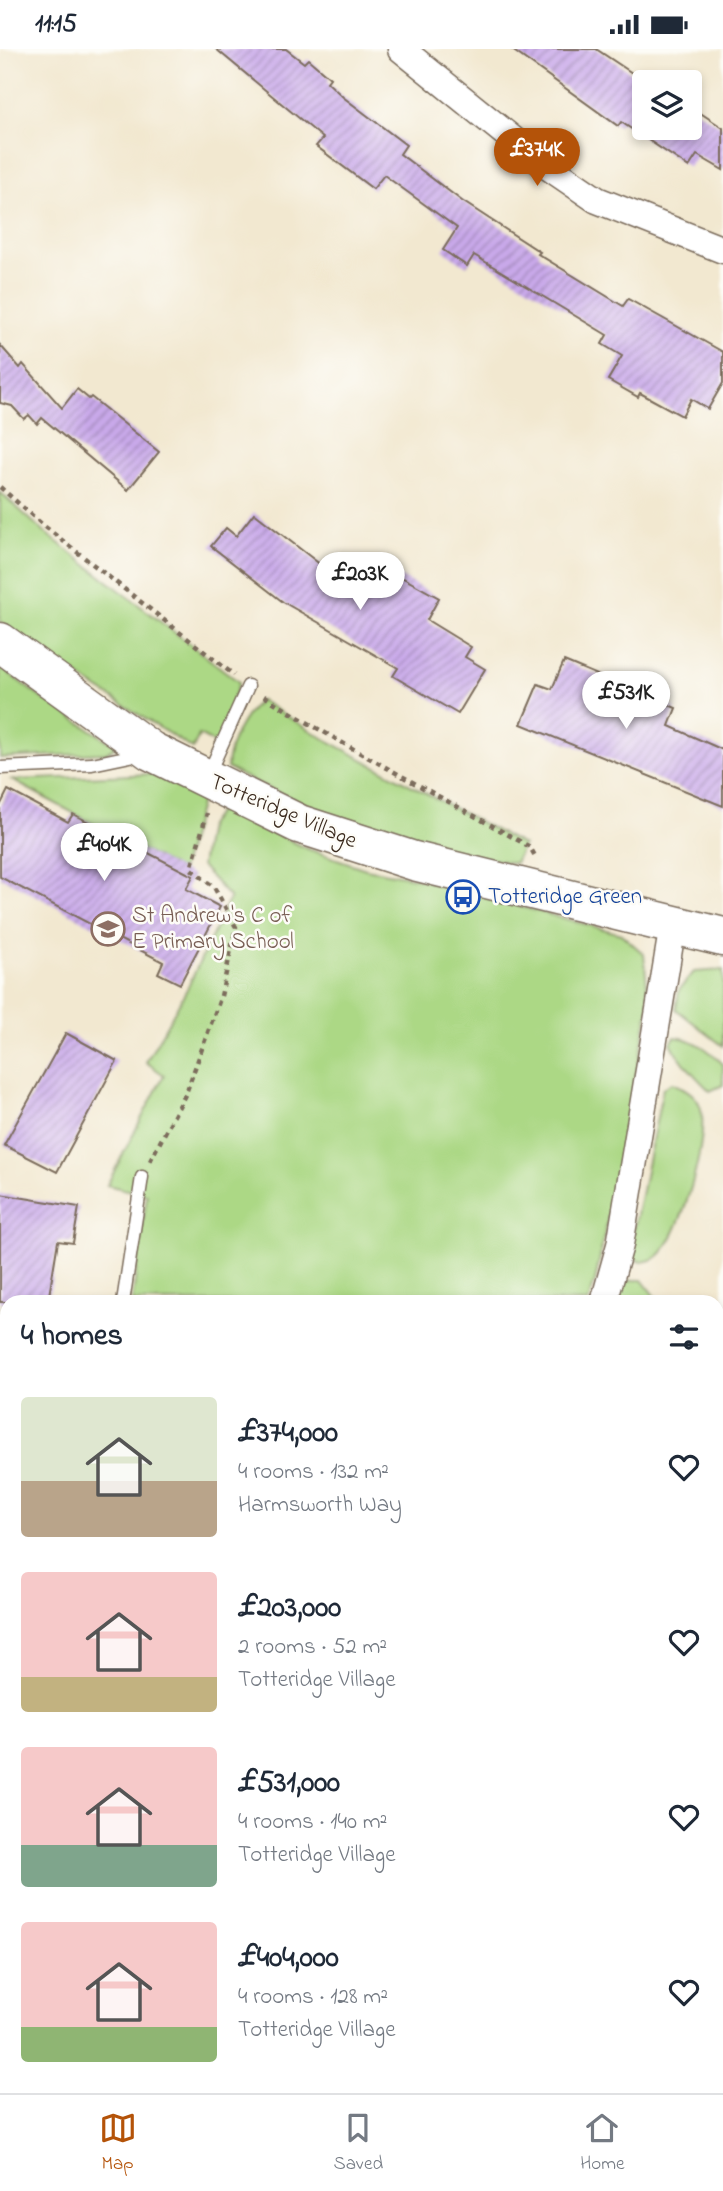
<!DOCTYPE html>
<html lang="en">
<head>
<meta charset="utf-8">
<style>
  :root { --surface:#fff; --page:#f2f2f3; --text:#1f2937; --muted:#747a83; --line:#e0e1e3; --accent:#b45309 }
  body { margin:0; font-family:"Indie Flower",sans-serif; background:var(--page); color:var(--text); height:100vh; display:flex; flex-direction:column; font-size:26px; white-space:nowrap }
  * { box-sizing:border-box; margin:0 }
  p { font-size:23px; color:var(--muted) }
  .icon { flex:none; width:38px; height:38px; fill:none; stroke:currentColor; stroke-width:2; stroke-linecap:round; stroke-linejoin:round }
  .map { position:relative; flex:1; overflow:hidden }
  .sheet { position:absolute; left:0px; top:1246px; width:724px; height:798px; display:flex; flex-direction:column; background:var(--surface); border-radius:21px 21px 0 0; box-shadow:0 4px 10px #0003 }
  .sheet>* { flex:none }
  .controls { position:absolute; left:632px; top:21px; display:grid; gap:14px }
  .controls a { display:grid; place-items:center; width:70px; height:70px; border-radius:7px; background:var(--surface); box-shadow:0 4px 10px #0003; font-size:35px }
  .price { position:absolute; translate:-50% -60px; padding:0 16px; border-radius:24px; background:#fff; color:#222; font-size:23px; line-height:46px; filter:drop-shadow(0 2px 4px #0008) }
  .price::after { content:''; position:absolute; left:50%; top:42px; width:21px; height:16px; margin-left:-10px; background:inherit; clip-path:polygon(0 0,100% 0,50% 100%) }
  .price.selected { background:var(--accent); color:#fff }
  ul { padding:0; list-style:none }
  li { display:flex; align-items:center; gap:21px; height:175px; padding:0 21px }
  li span { display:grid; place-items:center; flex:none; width:196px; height:140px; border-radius:7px; color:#555 }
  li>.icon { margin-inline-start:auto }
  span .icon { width:84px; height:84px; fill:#fffc; stroke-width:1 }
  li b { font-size:30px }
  h2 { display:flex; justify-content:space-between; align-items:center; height:84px; padding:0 21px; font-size:30px }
  .status { display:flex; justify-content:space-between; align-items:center; height:49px; padding:0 35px; background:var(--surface); direction:ltr }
  .status svg { height:19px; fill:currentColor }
  .tab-bar { display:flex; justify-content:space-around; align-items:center; height:98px; border-top:2px solid var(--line); background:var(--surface); font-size:19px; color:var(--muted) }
  .tab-bar a { display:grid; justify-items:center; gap:4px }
  .tab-bar .selected { color:var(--accent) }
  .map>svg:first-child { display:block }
  .grass { fill:#acd885; stroke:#748152; stroke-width:2 }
  .building { fill:url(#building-hatch) }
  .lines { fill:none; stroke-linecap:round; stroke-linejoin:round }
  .lane-casing { stroke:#7b6c5c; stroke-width:15 }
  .street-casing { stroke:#7b6c5c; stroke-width:29 }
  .primary-casing { stroke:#7b6c5c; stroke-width:41 }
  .path { stroke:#7b6c5c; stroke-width:4.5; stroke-dasharray:5 5; stroke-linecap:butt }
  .lane { stroke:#fff; stroke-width:12 }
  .street { stroke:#fff; stroke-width:26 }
  .primary { stroke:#fff; stroke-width:38 }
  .labels { text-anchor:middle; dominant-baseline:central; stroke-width:5; stroke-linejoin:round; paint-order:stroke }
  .street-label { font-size:23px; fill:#3b2a1e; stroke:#fdfcf7 }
  .transit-label { font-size:23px; fill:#164399; stroke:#fdfcf7; text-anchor:start }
  .education-label { font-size:23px; fill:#785e54; stroke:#fdfcf7; text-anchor:start }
</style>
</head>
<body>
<div class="status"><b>11:15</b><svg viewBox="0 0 49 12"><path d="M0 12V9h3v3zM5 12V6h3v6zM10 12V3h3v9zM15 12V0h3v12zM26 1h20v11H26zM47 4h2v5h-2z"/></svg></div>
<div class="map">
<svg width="723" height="2044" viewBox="0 0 723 2044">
  <defs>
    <pattern id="building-hatch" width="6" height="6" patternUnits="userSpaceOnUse" patternTransform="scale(1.75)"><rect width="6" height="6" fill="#c9a9ea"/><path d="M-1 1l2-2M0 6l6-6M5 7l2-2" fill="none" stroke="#a48abd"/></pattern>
  </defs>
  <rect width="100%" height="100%" fill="#fdfcf7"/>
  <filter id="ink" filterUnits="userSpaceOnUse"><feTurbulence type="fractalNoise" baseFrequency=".0143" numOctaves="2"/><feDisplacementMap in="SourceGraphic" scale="14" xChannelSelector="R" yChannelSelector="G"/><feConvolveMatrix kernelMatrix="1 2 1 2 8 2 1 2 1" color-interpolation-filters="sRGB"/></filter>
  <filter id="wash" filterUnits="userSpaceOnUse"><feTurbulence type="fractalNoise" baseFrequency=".00686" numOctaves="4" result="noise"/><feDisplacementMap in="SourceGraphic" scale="28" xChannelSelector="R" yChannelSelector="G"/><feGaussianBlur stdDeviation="1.57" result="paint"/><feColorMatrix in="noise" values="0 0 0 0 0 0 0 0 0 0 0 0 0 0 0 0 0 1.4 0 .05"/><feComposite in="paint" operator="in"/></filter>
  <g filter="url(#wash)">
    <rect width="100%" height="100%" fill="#f2e8d0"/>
    <!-- grass -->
    <g class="grass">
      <path d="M0,443l44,40 195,150 -21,63 -19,-10 -6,14 -151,-96 -42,-32z"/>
      <path d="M0,618l40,30 76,49 -10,7 -106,5z"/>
      <path d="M260,651l68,41 195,104 -8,18c-101,-15 -197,-48 -288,-95 1,-25 15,-50 33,-68z"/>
      <path d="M154,725l47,27 -20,70 -169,-91z"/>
      <path d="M221,759l87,41 58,20 49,9 206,56 23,20 5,54 -54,274 -7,20h-456l15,-107 -40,-10 57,-110 -18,-13 41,-73 43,-91 -29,-32 7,-40z"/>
      <path d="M723,921v76l-47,-37 3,-19 15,-18z"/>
      <path d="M675,988c20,2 34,13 48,27v21l-13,6c-14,-14 -29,-29 -39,-48z"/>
      <path d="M672,1034c11,4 24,11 28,23 11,28 -19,133 -43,151 -4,3 -10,4 -15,5l-10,-4 -2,-9 33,-161z"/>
      <path d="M631,1231h11l17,22h-44l8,-17z"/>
      <path d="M7,1700v221l-7,-220z"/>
      <path d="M11,2037h146l-3,7h-142z"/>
      <path d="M186,2037h161l-3,7h-161z"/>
    </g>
    <g id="blocks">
      <!-- building -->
      <g class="building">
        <path d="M216,0h70l18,14 4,-4 22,19 -3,4 16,15 63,48 -6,9 62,47 78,51 -2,2 85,52 5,-7 95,53v31l-15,26 -17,-10 -9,17 -42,-23 -2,4 -30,-17 14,-24 -20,-12 5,-9 -133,-80 -7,11 -24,-16 14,-22 -73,-53 -11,14 -57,-43 7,-8z"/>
        <path d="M511,0h85l48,32v47h46v-22l33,22v42l-26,-15 -8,12 -68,-45 -3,4z"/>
        <path d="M0,296l20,23 3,-4 39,44 15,-19 12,10 2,-2 68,55 -31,38 -86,-72 -5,6 -8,-9 -5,4 -12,-13 -12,-3z"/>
        <path d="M254,464l76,59 2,-4 50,30 14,-24 43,24 -12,22 44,27 -6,10 20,12 -27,45 -65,-38 5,-8 -115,-66 -72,-56 15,-18 10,8z"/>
        <path d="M564,612l112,47 -7,18 54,24v56l-202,-82 17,-40 14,5z"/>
        <path d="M8,741l60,32 5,-8 120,62 -7,13 34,18 -40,77 -22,-11 5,-11 -163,-85v-71z"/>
        <path d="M66,984l51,28 -60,111 -53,-27z"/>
        <path d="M0,1145l79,13 -6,36 -15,-2 -10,61h-48z"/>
      </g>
    </g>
  </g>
  <g filter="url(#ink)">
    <use href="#blocks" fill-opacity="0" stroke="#7b6c5c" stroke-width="2"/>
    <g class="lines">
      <defs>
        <g id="lane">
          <path d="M0,719l92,-4 48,-10"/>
          <path d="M208,726l40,-89"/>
          <path d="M123,1253l19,-125"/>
          <path d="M0,1464l7,-1"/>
          <path d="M0,1936l7,-2"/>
          <path d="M20,2044v-7"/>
          <path d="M65,2044l15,-7"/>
        </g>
        <g id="street">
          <path d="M401,0l136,110 60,41 126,50"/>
          <path d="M604,1253l16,-57 53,-320"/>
          <path d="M718,1440l5,3"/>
          <path d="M175,2044l2,-7"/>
        </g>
        <path id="primary" d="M0,593l151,109 148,73 115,37 309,76"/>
      </defs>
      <!-- lane casing -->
      <use href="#lane" class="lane-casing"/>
      <!-- street casing -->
      <use href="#street" class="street-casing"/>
      <!-- primary casing -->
      <use href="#primary" class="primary-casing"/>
      <!-- path -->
      <g class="path">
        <path d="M0,438l44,39 190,149"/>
        <path d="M264,647c86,54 178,101 266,151l5,9"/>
        <path d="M150,1112l36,-68 35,-97 15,-69 -22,-40 -23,-18 16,-56"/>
        <path d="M0,1690l7,89"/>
      </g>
      <!-- lane -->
      <use href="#lane" class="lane"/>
      <!-- street -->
      <use href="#street" class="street"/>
      <!-- primary -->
      <use href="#primary" class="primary"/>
    </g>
  </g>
  <!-- icons -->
  <defs>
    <symbol id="bus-ring" viewBox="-11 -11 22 22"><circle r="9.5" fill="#fdfcf7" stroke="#1a4fb4" stroke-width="1.5"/><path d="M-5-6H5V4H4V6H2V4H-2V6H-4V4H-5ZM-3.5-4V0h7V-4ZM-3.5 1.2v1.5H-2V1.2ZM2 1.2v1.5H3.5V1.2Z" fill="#1a4fb4"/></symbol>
    <symbol id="school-ring" viewBox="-11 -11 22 22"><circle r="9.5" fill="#fdfcf7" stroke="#8d6e63" stroke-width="1.5"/><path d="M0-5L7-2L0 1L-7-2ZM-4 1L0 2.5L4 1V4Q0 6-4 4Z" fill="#8d6e63"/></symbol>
  </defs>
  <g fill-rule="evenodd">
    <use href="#bus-ring" x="444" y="829" width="38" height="38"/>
    <use href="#school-ring" x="89" y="861" width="38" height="38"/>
  </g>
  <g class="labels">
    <!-- street labels -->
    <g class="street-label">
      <text transform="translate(283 763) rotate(23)">Totteridge Village</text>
    </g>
    <!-- transit labels -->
    <g class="transit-label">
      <text x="488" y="848">Totteridge Green</text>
    </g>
    <!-- education labels -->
    <g class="education-label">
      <text x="132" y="867">St Andrew's C of<tspan x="132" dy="26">E Primary School</tspan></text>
    </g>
  </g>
</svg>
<div class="controls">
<a><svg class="icon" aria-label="layers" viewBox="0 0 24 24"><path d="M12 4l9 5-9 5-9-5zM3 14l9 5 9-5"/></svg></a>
</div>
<b class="price selected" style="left:537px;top:139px">£374K</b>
<b class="price" style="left:360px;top:563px">£203K</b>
<b class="price" style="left:626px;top:682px">£531K</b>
<b class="price" style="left:104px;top:834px">£404K</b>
<section class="sheet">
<h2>4 homes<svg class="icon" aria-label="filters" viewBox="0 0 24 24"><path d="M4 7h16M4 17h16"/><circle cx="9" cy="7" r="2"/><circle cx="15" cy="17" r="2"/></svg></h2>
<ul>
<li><span style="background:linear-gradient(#dfe7d0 60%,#b9a48a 0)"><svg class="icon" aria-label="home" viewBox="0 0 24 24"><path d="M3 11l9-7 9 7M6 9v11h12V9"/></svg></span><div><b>£374,000</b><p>4 rooms · 132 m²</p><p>Harmsworth Way</p></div><svg class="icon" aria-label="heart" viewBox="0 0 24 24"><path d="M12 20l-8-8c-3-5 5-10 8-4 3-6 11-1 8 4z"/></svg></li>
<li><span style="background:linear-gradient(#f6c9c9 75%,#c2b280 0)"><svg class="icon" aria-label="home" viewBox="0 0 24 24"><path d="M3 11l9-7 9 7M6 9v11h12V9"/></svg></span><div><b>£203,000</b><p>2 rooms · 52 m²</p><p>Totteridge Village</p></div><svg class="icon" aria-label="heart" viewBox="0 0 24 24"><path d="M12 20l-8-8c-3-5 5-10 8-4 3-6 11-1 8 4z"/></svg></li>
<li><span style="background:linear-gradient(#f6c9c9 70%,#7fa58c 0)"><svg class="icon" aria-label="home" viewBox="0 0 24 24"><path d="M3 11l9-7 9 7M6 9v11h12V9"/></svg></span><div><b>£531,000</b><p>4 rooms · 140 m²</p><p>Totteridge Village</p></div><svg class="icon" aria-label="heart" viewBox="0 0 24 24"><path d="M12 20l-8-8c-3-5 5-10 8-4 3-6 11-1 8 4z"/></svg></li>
<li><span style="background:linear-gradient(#f6c9c9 75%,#8fb573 0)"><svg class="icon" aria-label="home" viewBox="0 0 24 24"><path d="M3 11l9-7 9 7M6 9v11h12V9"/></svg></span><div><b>£404,000</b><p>4 rooms · 128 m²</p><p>Totteridge Village</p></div><svg class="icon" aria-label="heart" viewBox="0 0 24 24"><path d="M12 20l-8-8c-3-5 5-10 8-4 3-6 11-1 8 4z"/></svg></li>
</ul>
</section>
</div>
<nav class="tab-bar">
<a class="selected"><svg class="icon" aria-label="map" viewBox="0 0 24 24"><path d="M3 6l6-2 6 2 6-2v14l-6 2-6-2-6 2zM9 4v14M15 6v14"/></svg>Map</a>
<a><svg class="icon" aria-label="saved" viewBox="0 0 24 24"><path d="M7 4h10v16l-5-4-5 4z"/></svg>Saved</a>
<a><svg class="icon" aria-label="home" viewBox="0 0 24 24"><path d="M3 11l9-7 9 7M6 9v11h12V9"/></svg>Home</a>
</nav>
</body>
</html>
